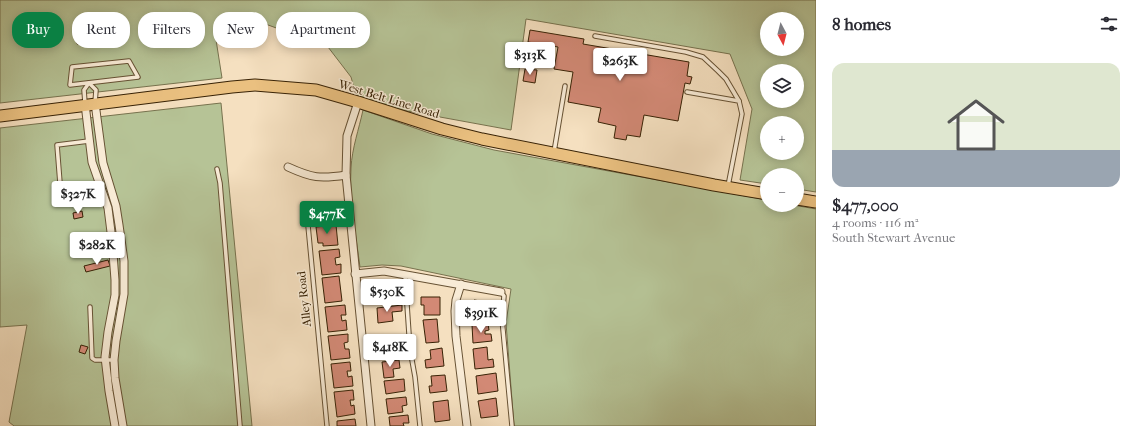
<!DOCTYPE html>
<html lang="en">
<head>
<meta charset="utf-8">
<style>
  :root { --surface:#fff; --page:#f7f7f7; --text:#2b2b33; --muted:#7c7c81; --line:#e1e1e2; --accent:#0b8043 }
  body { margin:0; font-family:"IM FELL French Canon",serif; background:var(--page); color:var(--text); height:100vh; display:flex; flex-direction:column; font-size:15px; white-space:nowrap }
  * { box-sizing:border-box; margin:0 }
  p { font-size:13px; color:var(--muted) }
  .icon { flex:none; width:22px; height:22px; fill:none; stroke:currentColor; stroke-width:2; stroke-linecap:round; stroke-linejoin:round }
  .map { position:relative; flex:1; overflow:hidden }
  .panel { display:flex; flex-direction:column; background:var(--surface); width:320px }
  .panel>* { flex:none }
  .banner { position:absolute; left:12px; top:12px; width:380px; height:36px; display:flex; gap:8px }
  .needle { width:26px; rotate:173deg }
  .buttons { position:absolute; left:760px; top:12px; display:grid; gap:8px }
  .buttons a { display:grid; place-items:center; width:44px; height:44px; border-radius:50%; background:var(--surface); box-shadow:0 2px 10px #0003; font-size:20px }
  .price { position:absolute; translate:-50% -34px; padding:0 9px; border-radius:4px; background:#fff; color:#222; font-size:13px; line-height:26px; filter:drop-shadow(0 1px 2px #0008) }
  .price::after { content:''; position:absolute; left:50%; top:24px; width:12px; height:9px; margin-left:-6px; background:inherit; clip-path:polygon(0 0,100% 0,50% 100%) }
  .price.current { background:var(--accent); color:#fff }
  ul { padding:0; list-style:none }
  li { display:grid; align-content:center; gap:8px; height:212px; padding:0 16px }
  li+li { border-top:1px solid var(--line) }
  li span { display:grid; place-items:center; height:124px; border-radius:12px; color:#555 }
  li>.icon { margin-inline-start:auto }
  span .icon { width:72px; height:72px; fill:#fffc; stroke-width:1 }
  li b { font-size:17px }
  h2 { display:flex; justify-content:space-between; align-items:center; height:48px; padding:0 16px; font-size:17px }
  .pill { padding:0 14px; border-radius:16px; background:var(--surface); box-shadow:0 2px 10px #0003; font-size:14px; line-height:36px }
  .pill.current { background:var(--accent); color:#fff }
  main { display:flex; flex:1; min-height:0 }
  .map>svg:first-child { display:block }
  .green { fill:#b6c396; stroke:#77724e; fill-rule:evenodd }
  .building { fill:#d28975; stroke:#382205 }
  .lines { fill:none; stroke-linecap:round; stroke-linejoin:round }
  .service-casing { stroke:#675234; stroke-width:5.5 }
  .minor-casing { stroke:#675234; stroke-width:9 }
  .primary-casing { stroke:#382205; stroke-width:13 }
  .service { stroke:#f8ebd6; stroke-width:3.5 }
  .minor { stroke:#f8ebd6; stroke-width:7 }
  .primary { stroke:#eac080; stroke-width:11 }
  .labels { text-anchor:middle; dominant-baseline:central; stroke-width:3; stroke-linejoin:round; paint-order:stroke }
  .street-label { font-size:12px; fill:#382205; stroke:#f8ebd6 }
</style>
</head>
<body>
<main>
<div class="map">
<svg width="816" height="426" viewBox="0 0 816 426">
  <rect width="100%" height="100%" fill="#f5e0c0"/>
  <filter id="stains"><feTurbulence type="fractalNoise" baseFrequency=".005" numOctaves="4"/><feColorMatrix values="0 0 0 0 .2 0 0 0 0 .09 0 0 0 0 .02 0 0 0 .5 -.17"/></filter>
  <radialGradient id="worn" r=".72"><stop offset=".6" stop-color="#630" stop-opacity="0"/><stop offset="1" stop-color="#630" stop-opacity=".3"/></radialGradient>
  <!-- green -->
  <g class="green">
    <path d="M0,0h816v192l-19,-3v-14h-30v9l-27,-4 12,-71 -22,-55 -204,-35 -15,111 -153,-28 -7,-25 -23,-30 -68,-25 -46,5 8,51 -222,25zM767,19h30v30h-30zM767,71h30v30h-30zM767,123h30v30h-30z"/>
    <path d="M221,103l31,323h-238l-5,-4 18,-97 -27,2v-199z"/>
    <path d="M363,110l69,24 62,16 273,50v5h26l23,4v217h-302l-8,-103 5,-34 -110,-23 -19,-1 -22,2c-4,-31 -11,-68 -9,-99 1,-20 8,-39 12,-58z"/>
  </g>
  <!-- building -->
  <g class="building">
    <path d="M95,20h8v8h5l-1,17 -30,-1 1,-19h17z"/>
    <path d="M530,30l54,9 -1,5 106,18 -2,14 5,1 -2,7 -5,-1 -7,38 -34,-6 -4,22 -13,-2 -1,5 -12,-2 2,-12 -18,-4 3,-14 -33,-6 5,-30 -19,-3 4,-22 -30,-5z"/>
    <path d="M525,69l12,1 -2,13 -12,-2z"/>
    <path d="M82,211l1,6 -9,2 -1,-6z"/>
    <path d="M336,225l2,20 -15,1v-3h-5l-2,-16z"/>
    <path d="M339,249l1,8 -5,1 1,7 5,-1v9l-19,2 -3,-24z"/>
    <path d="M108,260l2,6 -24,6 -2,-6z"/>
    <path d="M339,276l3,25 -17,2 -3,-25z"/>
    <path d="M421,297h19v18h-16v-10h-3z"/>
    <path d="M474,300l20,3 -1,7 -4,-1 -1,10 -17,-2z"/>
    <path d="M345,305l1,10h-5l1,6 4,-1 1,10 -19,2 -3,-25z"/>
    <path d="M402,305v6l-10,1 1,9 -15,2 -1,-15z"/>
    <path d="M437,319l2,23 -13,1 -3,-23z"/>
    <path d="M488,324l1,6 -4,1v3h6l1,7 -19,2 -1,-18z"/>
    <path d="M348,334v8l-4,1 1,6h4l1,9 -19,2 -3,-24z"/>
    <path d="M398,342v6l-4,1 1,9 -11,1 -2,-16z"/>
    <path d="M81,345l7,2 -3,7 -6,-2z"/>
    <path d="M487,347l1,13 5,-1 1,8 -19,2 -2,-20z"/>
    <path d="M442,348l2,18 -18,2 -1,-8 6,-1 -1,-9z"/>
    <path d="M399,360l1,8 -7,1 1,8 -10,1 -2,-16z"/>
    <path d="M350,362l1,9h-4l1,6 4,-1 1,10 -19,2 -3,-24z"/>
    <path d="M496,373l2,18 -20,3 -2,-18z"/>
    <path d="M445,375l2,16 -17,2 -1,-7h3l-1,-10z"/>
    <path d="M404,379l1,12 -19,3 -2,-13z"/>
    <path d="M353,390l1,10h-4l1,6 3,-1 1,9 -18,3 -3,-25z"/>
    <path d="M406,397l1,8 -5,1 1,6 -15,2 -2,-15z"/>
    <path d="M496,398l2,18 -17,2 -3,-17z"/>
    <path d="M448,400l2,20 -15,2 -2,-20z"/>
    <path d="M408,415l1,8h-6l1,3h-14l-1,-9z"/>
    <path d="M355,419l1,7h-19v-5z"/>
  </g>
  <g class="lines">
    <defs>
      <g id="service">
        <path d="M595,36l91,16 17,5 15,14 8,8 13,22"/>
        <path d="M129,61l9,16 -68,8 2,-18z"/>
        <path d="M687,92l52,9 3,13 -14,72"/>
        <path d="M85,103l-1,-13 5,-7 7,7 -1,13"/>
        <path d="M89,141l-32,4 4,51 18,-2 21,-9"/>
        <path d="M554,152l11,-66"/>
        <path d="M217,169l3,14 20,243"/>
        <path d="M405,275l5,74 5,28 5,49"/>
        <path d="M501,292l3,4 -2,23 10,107"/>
        <path d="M90,307l2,51 3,2h19"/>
        <path d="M327,426l-20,-211 2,-4 9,-3h31"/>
      </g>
      <g id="minor">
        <path d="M358,102l-11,34 -1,39 25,251"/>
        <path d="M95,103l8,60 13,43 3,19 5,36v33l-8,47 -2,19 1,18 8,48"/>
        <path d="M85,104l7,58 16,46 4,32 3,40v15l-7,37 -3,25 4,34 6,35"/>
        <path d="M288,167c24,11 32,12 58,8"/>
        <path d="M355,274l29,-3 117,21"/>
        <path d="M461,284l-5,16 -1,11 1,25 11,90"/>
      </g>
      <g id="primary">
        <path d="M0,116l232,-29 23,-2 61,5 42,12 84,27 40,10 232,46 53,9"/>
        <path d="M797,199l19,3"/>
      </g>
    </defs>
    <!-- service casing -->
    <use href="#service" class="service-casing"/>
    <!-- minor casing -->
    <use href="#minor" class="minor-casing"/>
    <!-- primary casing -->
    <use href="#primary" class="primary-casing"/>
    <!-- service -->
    <use href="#service" class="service"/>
    <!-- minor -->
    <use href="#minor" class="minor"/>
    <!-- primary -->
    <use href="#primary" class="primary"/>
  </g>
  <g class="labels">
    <!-- street labels -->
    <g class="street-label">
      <text transform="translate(389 99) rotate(17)">West Belt Line Road</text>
      <text transform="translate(304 299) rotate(-96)">Alley Road</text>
    </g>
  </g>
  <rect width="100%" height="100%" filter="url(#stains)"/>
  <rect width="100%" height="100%" fill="url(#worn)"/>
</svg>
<div class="buttons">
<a><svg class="needle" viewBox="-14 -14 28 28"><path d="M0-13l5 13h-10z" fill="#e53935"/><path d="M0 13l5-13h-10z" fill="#7c7c81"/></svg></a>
<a><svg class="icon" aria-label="layers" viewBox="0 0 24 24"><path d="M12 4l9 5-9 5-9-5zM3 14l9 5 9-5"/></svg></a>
<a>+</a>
<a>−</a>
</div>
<b class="price" style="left:530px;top:76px">$313K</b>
<b class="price" style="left:620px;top:82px">$263K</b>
<b class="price" style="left:78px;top:215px">$327K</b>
<b class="price current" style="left:327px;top:235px">$477K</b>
<b class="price" style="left:97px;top:266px">$282K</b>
<b class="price" style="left:387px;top:313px">$530K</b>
<b class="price" style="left:481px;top:334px">$391K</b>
<b class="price" style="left:390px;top:368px">$418K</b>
<div class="banner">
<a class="pill current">Buy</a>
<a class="pill">Rent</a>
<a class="pill">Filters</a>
<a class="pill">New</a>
<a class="pill">Apartment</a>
</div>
</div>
<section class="panel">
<h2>8 homes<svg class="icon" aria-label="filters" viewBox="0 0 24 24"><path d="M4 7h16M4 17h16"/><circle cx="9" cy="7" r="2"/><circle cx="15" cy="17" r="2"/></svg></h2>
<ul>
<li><span style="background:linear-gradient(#dfe7d0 70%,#9aa5b1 0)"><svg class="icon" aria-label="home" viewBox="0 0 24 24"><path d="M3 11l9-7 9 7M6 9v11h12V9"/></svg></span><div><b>$477,000</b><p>4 rooms · 116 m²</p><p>South Stewart Avenue</p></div></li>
</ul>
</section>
</main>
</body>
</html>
